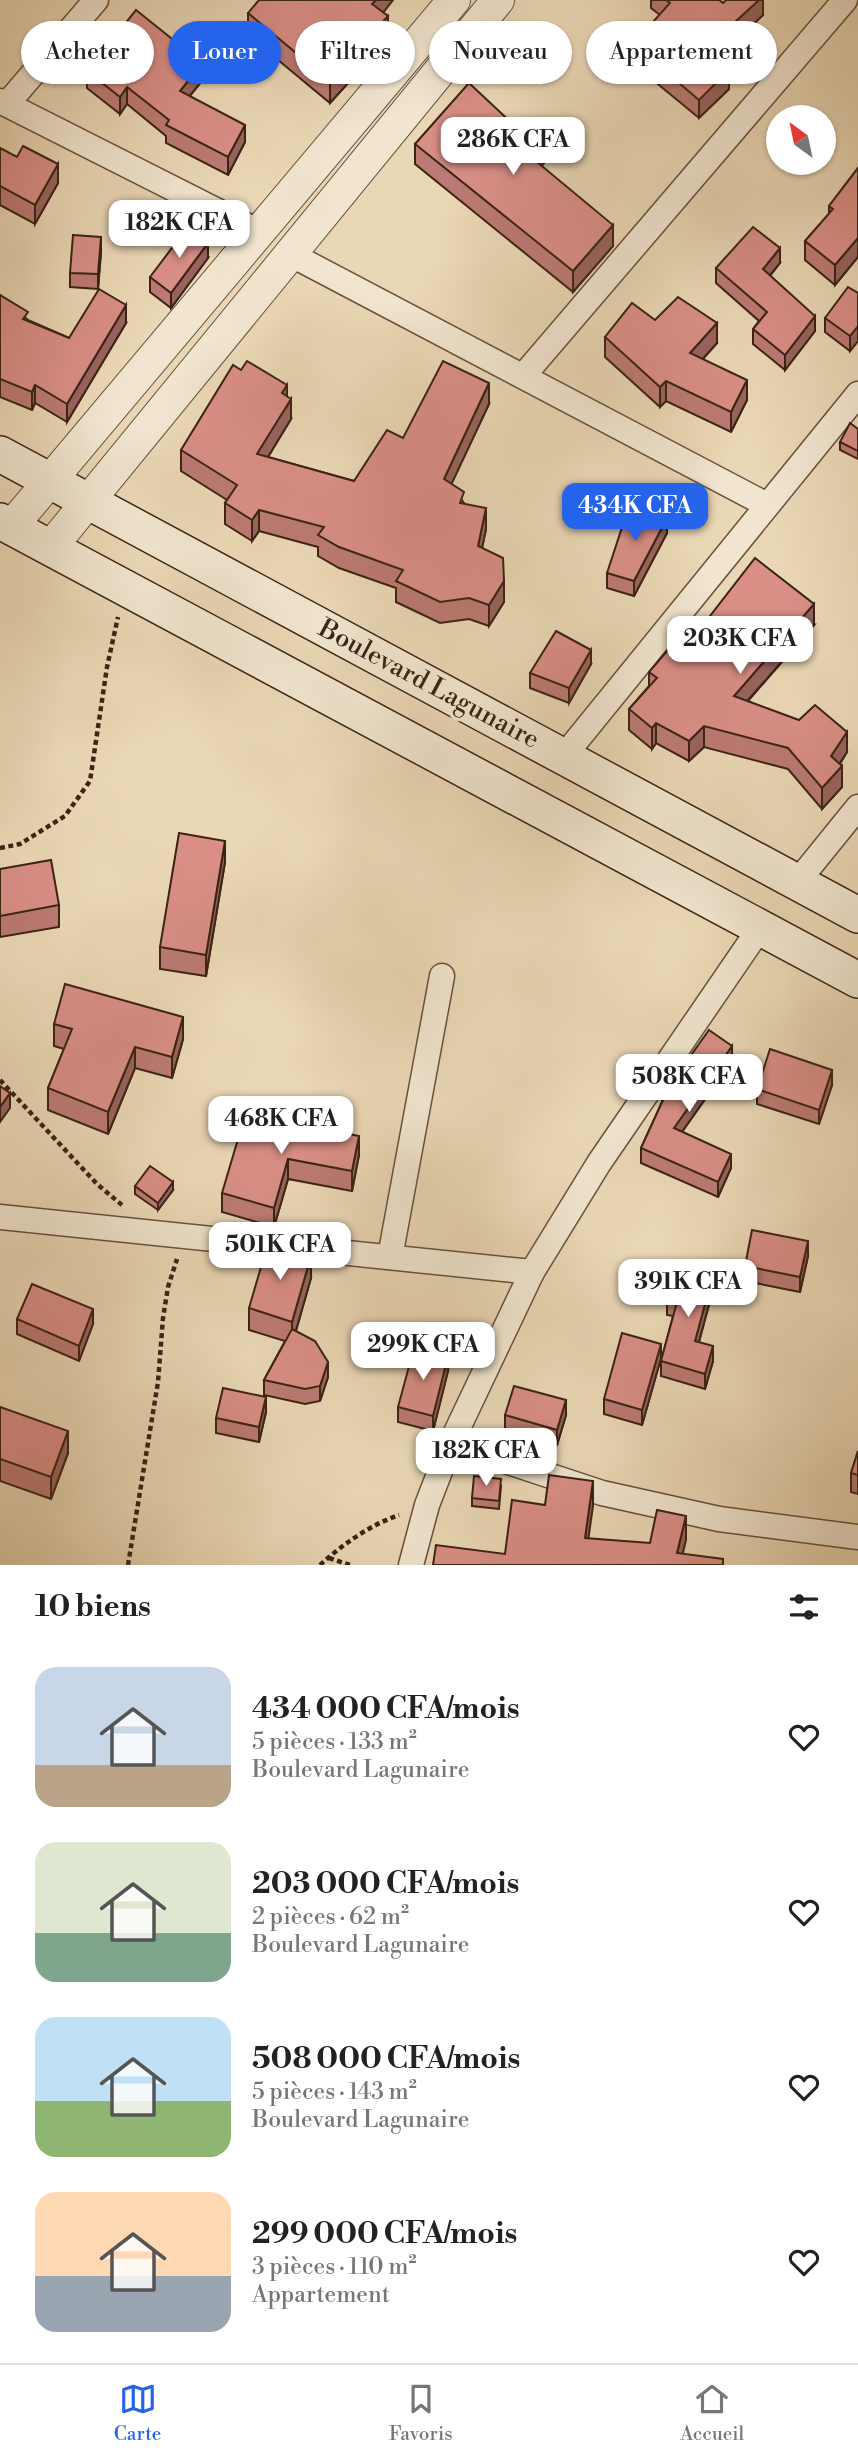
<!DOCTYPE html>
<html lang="fr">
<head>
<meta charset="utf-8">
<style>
  :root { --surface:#fff; --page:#f6f6f6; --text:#222; --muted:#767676; --line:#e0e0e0; --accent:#2563eb }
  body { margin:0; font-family:"Libre Bodoni",serif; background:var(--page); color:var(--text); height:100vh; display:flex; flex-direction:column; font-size:26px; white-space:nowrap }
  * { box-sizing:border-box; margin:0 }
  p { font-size:23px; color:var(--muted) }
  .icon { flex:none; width:38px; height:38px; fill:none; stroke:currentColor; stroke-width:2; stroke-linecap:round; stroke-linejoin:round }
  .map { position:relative; height:1565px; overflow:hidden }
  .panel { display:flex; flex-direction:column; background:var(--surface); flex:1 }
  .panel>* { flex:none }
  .banner { position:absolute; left:21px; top:21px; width:817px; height:63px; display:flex; gap:14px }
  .needle { width:46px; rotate:327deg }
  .controls { position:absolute; left:766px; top:105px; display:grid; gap:14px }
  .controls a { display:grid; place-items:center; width:70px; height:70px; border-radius:50%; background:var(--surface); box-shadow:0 2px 5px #0004; font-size:35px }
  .price { position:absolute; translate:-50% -60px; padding:0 16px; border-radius:14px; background:#fff; color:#222; font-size:23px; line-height:46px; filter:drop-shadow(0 2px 4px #0008) }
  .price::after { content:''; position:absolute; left:50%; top:42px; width:21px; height:16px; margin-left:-10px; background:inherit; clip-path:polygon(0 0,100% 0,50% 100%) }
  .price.active { background:var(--accent); color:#fff }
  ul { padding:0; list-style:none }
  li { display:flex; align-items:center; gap:21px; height:175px; padding:0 35px }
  li span { display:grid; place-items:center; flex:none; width:196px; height:140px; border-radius:21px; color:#555 }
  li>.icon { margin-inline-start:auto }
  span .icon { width:84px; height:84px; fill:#fffc; stroke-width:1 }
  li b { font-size:30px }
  h2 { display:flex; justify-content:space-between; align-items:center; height:84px; padding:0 35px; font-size:30px }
  .chip { padding:0 24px; border-radius:32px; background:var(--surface); box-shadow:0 2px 5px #0004; font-size:24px; line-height:63px }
  .chip.active { background:var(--accent); color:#fff }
  .tabs { display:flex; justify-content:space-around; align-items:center; height:98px; border-top:2px solid var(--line); background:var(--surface); font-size:19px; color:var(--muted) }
  .tabs a { display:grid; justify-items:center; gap:4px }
  .tabs .active { color:var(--accent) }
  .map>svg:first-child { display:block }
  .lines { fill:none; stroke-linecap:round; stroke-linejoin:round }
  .minor-casing { stroke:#67503c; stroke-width:27 }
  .tertiary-casing { stroke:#67503c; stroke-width:34 }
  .secondary-casing { stroke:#3b2314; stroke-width:38 }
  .path { stroke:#3b2314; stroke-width:4.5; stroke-dasharray:5 3.5; stroke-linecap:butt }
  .minor { stroke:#f1e5cf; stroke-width:24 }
  .tertiary { stroke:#f1e5cf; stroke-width:32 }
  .secondary { stroke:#f1e5cf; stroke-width:35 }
  .wall { fill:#bb7a73; stroke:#3b2314; stroke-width:2 }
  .shaded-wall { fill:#98635e; stroke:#3b2314; stroke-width:2 }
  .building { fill:#d98e86; stroke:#3b2314; stroke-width:2 }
  .labels { text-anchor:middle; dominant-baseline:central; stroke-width:7; stroke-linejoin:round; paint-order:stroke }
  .street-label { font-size:26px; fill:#3b2314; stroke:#f1e5cf }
</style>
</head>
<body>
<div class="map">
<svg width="858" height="1565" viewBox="0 0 858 1565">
  <rect width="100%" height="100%" fill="#ead7b5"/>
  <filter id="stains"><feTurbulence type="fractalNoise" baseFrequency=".00286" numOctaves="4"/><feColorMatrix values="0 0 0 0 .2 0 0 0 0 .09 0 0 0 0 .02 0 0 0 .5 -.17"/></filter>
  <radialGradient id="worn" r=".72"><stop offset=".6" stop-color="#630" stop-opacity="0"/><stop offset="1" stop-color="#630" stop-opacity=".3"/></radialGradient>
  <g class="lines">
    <defs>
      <g id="minor">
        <path d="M0,101l259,131"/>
        <path d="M7,104l89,-104"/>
        <path d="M290,254l477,251"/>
        <path d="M524,375l321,-375"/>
        <path d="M564,756l294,-362"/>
        <path d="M798,881l60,-74"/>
        <path d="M0,1217l532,55"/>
        <path d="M390,1257l52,-281"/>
        <path d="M451,1443l151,50 117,26 139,18"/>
        <path d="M411,1565l16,-60 24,-62 81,-171 67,-109 161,-235"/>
      </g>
      <g id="tertiary">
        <path d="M11,527l443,-527"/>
        <path d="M50,548l448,-548"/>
      </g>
      <g id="secondary">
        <path d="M0,454l858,461"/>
        <path d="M0,521l858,459"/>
      </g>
    </defs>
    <!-- minor casing -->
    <use href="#minor" class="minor-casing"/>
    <!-- tertiary casing -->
    <use href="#tertiary" class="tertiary-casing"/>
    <!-- secondary casing -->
    <use href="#secondary" class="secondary-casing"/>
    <!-- path -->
    <g class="path">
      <path d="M0,848l20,-4 45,-28 25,-35 17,-114 11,-50"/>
      <path d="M0,1080l97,104 25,21"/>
      <path d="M329,1558l21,7"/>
      <path d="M128,1565l30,-183 5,-64 5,-31 9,-28"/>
      <path d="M320,1565c23,-21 50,-40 79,-50"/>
    </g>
    <!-- minor -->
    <use href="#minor" class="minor"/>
    <!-- tertiary -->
    <use href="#tertiary" class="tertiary"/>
    <!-- secondary -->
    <use href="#secondary" class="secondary"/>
  </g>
  <!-- wall -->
  <g class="wall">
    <path d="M651,0h68l4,3 40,-3v15l-17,16 8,26 -25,20v12l-30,29 -57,-47v-19l2,-3v-17l16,-17 -9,-7z"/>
    <path d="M248,13h135l5,26 -58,64 -82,-68z"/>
    <path d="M87,71h123l-20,25 55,46 -17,33 -62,-32v-7l-39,-32 -7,10 -33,-26z"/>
    <path d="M415,144l129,19 -3,3 72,80 -40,46 -158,-128z"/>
    <path d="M0,148l58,35 -23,41 -35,-19z"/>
    <path d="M858,168v89l-23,28 -30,-25v-19l24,-27v-8z"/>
    <path d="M101,252l-3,37 -28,-2v-14z"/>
    <path d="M208,258l-37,50 -21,-16v-15z"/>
    <path d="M780,263l-10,13 45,55 -30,39 -32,-26v-15l6,-8 -43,-38v-15z"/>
    <path d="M858,293v48l-8,10 -25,-19v-14z"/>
    <path d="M0,295l28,25 41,18 57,-15 -59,99 -32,-19 -3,7 -32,-13z"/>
    <path d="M655,320l62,23 -14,16 44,41 -16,32 -65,-31 -6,6 -55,-50v-20z"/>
    <path d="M489,404l-38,80 13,19 22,26 -4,19 22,54 -15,24 -20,-7 -29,4 -44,-21v-14l-57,-20 -21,-12v-9l-59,-16 -7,10 -27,-17v-21l2,-3 -46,-29v-21l110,-31 -23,38 86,24 49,-43z"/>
    <path d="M858,429v30l-18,-9v-8z"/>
    <path d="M667,533l-33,63 -27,-8v-15z"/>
    <path d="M814,625l-66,76 99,51 -7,12 2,23 -20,22 -34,-40 -84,-22 -15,14 -33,-18 -4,6 -23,-19v-21l20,-23v-14l30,-16z"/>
    <path d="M591,664l-22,39 -39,-15v-15z"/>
    <path d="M225,862l-19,114 -46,-7v-22z"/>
    <path d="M0,869l59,36v22l-59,10z"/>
    <path d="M54,1024l129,15 -11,39 -37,-10 -27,66 -60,-24v-22l16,-39 -10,-3z"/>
    <path d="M732,1061l-50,71 49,36 -13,29 -77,-34v-15l21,-46v-6z"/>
    <path d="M832,1085l-13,39 -62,-20v-15z"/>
    <path d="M302,1129l57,26 -7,36 -64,-12 -14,48 -52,-15v-19z"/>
    <path d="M135,1186l38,4 -15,20 -23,-16z"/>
    <path d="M808,1256l-8,36 -55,-11v-15z"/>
    <path d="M311,1278l-15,53 32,46 -8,24 -15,3 -41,-9v-15l21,-39 -36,-11v-22z"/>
    <path d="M714,1286l-15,56 14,19 -8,28 -44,-13v-15l12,-45 -6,-1v-15z"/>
    <path d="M17,1319l76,5 -14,37 -62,-27z"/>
    <path d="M661,1358l-19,67 -38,-11v-15z"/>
    <path d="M448,1371l-15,60 -35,-9v-15z"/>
    <path d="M0,1407l68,46 -17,46 -51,-18z"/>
    <path d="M266,1412l-7,30 -43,-9v-15z"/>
    <path d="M505,1415h61l-9,30 -52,-15z"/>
    <path d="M858,1451v43l-7,-2v-19z"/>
    <path d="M501,1486l-2,23 -27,-3v-8z"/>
  </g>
  <!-- shaded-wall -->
  <g class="shaded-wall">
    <path d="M376,0h17l-21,27v-23z"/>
    <path d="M759,0h4v15l-28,26v-19z"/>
    <path d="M388,16v23l-58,64v-22z"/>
    <path d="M754,38v19l-25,20v12l-30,29v-18l23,-36z"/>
    <path d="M210,54v17l-30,37v-17z"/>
    <path d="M127,87v17l-7,10v-17z"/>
    <path d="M245,125v17l-17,33v-18z"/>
    <path d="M544,142v21l-13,15v-21z"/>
    <path d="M58,164v19l-23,41v-19z"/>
    <path d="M613,225v21l-40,46v-21z"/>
    <path d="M101,237v15l-3,37v-15z"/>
    <path d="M858,238v19l-23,28v-20z"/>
    <path d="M208,243v15l-37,50v-15z"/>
    <path d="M780,248v15l-17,21v-15z"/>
    <path d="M126,305v18l-59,99v-18z"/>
    <path d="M815,316v15l-30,39v-15z"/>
    <path d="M717,323v20l-27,30v-20z"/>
    <path d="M858,326v15l-8,10v-15z"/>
    <path d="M747,380v20l-16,32v-20z"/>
    <path d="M666,381v20l-6,6v-20z"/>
    <path d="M489,383v21l-45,96v-21z"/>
    <path d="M35,385v18l-3,7v-18z"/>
    <path d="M287,385v21l4,-7v20l-34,56v-21l25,-61z"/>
    <path d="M486,508v21l-8,38v-21z"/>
    <path d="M259,510v21l-7,10v-21z"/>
    <path d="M667,518v15l-33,63v-15z"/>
    <path d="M504,581v21l-15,24v-21z"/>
    <path d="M814,604v21l-80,91v-20z"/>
    <path d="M591,650v14l-22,39v-15z"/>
    <path d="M656,723v20l-4,6v-21z"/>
    <path d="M704,726v21l-15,14v-20z"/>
    <path d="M847,732v20l-16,25v-21z"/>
    <path d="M842,766v21l-20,22v-21z"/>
    <path d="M225,841v21l-19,114v-21z"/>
    <path d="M183,1017v22l-11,39v-21z"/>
    <path d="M732,1046v15l-58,82v-15z"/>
    <path d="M135,1047v21l-27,66v-22z"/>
    <path d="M832,1070v15l-13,39v-14z"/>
    <path d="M10,1093v15l-10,14v-15z"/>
    <path d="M359,1136v19l-7,36v-20z"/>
    <path d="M731,1154v14l-13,29v-15z"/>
    <path d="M288,1159v20l-14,48v-19z"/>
    <path d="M173,1182v8l-15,20v-7z"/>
    <path d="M808,1241v15l-8,36v-15z"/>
    <path d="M311,1256v22l-19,66v-22z"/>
    <path d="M714,1271v15l-19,70v-15z"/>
    <path d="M93,1309v15l-14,37v-15z"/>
    <path d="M661,1344v14l-19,67v-15z"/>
    <path d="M713,1346v15l-8,28v-15z"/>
    <path d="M448,1356v15l-15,60v-15z"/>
    <path d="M328,1362v15l-8,24v-15z"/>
    <path d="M266,1397v15l-7,30v-15z"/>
    <path d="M566,1400v15l-9,30v-15z"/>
    <path d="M68,1431v22l-17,46v-22z"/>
    <path d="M593,1481v25l-8,56v-24z"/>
    <path d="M686,1516v24l-6,25 -3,-12z"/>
  </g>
  <!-- building -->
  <g class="building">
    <path d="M259,0h117l-4,4 16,12 -58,65 -82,-68z"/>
    <path d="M666,0h53l4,3 3,-3h33l-24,22 19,16 -32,26 7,6 -30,30 -57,-48 12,-14 -10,-6 26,-29z"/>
    <path d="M136,10l40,32 8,-10 26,22 -30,37 65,34 -17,32 -62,-32 3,-5 -42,-33 -7,10 -33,-26z"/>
    <path d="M469,83l49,46 3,-4 23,17 -13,15 82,68 -40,46 -158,-127z"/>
    <path d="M23,146l35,18 -23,41 -35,-19v-38l17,9z"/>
    <path d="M858,168v70l-23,27 -30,-24 28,-32 -4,-3z"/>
    <path d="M753,227l27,21 -17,21 52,47 -30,39 -32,-26 14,-17 -51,-44z"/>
    <path d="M187,228l21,15 -37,50 -21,-16z"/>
    <path d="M73,235l28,2 -3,37 -28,-1z"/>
    <path d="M848,287l10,6v33l-8,10 -25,-18z"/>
    <path d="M99,289l27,16 -59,99 -32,-19 -3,7 -32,-13v-84l28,17 -5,7 46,19z"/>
    <path d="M678,297l39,26 -27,30 57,27 -16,32 -65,-31 -6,6 -55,-50 27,-34 23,17z"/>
    <path d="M247,361l40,24 -5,8 9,6 -34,55 97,27 33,-51 16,8 40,-77 46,22 -45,96 20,13 -4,11 26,5 -8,38 25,12 1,23 -15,24 -20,-7 -29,4 -44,-21 7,-11 -64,-23 -21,-12 6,-8 -65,-17 -7,10 -27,-17 12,-18 -56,-35 52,-85 8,5z"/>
    <path d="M850,423l8,6v22l-18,-9z"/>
    <path d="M629,506l38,12 -33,63 -27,-8z"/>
    <path d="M755,558l59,46 -80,92 65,24 16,-15 32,27 -16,24 11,10 -20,22 -34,-40 -84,-22 -15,15 -33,-18 -4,5 -23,-19 28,-31 -8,-6 19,-22 11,6z"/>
    <path d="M556,631l35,19 -22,38 -39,-15z"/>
    <path d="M179,833l46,8 -19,114 -46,-8z"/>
    <path d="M51,860l8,45 -59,11v-47z"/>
    <path d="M65,984l118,33 -11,40 -37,-10 -27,65 -60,-24 24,-59 -18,-5z"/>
    <path d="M709,1030l23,16 -58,82 57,26 -13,28 -77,-34 23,-50 -2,-2z"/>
    <path d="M770,1049l62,21 -13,40 -62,-21z"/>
    <path d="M0,1086l10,7 -10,14z"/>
    <path d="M246,1112l56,17 1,-4 56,11 -7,35 -64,-12 -14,49 -52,-15z"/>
    <path d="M150,1166l23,16 -15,21 -23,-17z"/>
    <path d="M752,1230l56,11 -8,36 -55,-11z"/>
    <path d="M268,1243l43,13 -19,66 -43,-14z"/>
    <path d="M678,1262l36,9 -19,70 18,5 -8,28 -44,-13 16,-59 -10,-2z"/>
    <path d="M32,1284l61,25 -14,37 -62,-27z"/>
    <path d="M292,1329l23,12 13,21 -8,24 -15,3 -41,-9z"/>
    <path d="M622,1333l39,11 -19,66 -38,-11z"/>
    <path d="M414,1348l34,8 -15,60 -35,-9z"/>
    <path d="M514,1386l52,14 -9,30 -52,-15z"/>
    <path d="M223,1388l43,9 -7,30 -43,-9z"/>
    <path d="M0,1407l68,24 -17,46 -51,-18z"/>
    <path d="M858,1451v24l-7,-2z"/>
    <path d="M549,1475l44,6 -8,57 65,5 7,-33 29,6 -9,37 46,6v6h-290l3,-20 69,9 7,-54 33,5z"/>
    <path d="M474,1476l27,3 -2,22 -27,-3z"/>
  </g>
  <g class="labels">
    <!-- street labels -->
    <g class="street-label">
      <text transform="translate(429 684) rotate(28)">Boulevard Lagunaire</text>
    </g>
  </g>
  <rect width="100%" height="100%" filter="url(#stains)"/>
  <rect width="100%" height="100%" fill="url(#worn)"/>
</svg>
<div class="controls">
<a><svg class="needle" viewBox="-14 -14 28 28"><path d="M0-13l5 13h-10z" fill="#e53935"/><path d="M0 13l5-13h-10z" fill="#767676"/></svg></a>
</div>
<b class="price" style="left:513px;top:177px">286K CFA</b>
<b class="price" style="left:179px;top:260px">182K CFA</b>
<b class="price active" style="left:635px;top:543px">434K CFA</b>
<b class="price" style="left:740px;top:676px">203K CFA</b>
<b class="price" style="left:689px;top:1114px">508K CFA</b>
<b class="price" style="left:281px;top:1156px">468K CFA</b>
<b class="price" style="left:280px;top:1282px">501K CFA</b>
<b class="price" style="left:688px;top:1319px">391K CFA</b>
<b class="price" style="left:423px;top:1382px">299K CFA</b>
<b class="price" style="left:486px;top:1488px">182K CFA</b>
<div class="banner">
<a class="chip">Acheter</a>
<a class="chip active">Louer</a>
<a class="chip">Filtres</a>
<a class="chip">Nouveau</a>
<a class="chip">Appartement</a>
</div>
</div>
<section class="panel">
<h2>10 biens<svg class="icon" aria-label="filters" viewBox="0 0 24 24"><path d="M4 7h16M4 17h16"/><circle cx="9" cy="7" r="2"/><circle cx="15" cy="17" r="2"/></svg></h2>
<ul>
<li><span style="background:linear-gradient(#c9d6e8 70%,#b9a48a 0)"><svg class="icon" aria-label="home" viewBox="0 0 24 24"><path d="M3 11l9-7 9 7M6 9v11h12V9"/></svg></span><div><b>434 000 CFA/mois</b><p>5 pièces · 133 m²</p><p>Boulevard Lagunaire</p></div><svg class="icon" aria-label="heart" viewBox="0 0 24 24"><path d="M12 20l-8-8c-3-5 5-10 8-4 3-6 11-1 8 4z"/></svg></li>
<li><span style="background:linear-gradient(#dfe7d0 65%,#7fa58c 0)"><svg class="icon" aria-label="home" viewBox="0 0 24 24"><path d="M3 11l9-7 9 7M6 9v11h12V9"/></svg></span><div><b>203 000 CFA/mois</b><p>2 pièces · 62 m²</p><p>Boulevard Lagunaire</p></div><svg class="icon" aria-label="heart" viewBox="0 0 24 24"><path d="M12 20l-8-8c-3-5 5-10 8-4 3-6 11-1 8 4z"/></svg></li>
<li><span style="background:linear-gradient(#bfe0f5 60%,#8fb573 0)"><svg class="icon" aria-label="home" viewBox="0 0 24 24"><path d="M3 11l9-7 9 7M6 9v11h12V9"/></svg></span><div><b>508 000 CFA/mois</b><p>5 pièces · 143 m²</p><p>Boulevard Lagunaire</p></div><svg class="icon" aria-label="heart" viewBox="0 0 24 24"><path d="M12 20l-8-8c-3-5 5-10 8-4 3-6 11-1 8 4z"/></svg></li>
<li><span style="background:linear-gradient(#ffd9b3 60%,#9aa5b1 0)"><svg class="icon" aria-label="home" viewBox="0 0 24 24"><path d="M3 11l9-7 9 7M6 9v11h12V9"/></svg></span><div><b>299 000 CFA/mois</b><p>3 pièces · 110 m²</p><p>Appartement</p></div><svg class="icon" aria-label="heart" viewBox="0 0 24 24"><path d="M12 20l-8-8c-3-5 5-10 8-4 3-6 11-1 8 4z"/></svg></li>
</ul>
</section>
<nav class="tabs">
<a class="active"><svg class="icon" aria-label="map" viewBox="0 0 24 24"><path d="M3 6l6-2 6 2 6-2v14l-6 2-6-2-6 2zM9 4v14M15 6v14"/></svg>Carte</a>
<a><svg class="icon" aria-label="saved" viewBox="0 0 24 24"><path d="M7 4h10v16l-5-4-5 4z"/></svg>Favoris</a>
<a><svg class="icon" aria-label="home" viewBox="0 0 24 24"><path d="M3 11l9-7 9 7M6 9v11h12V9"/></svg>Accueil</a>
</nav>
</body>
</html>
